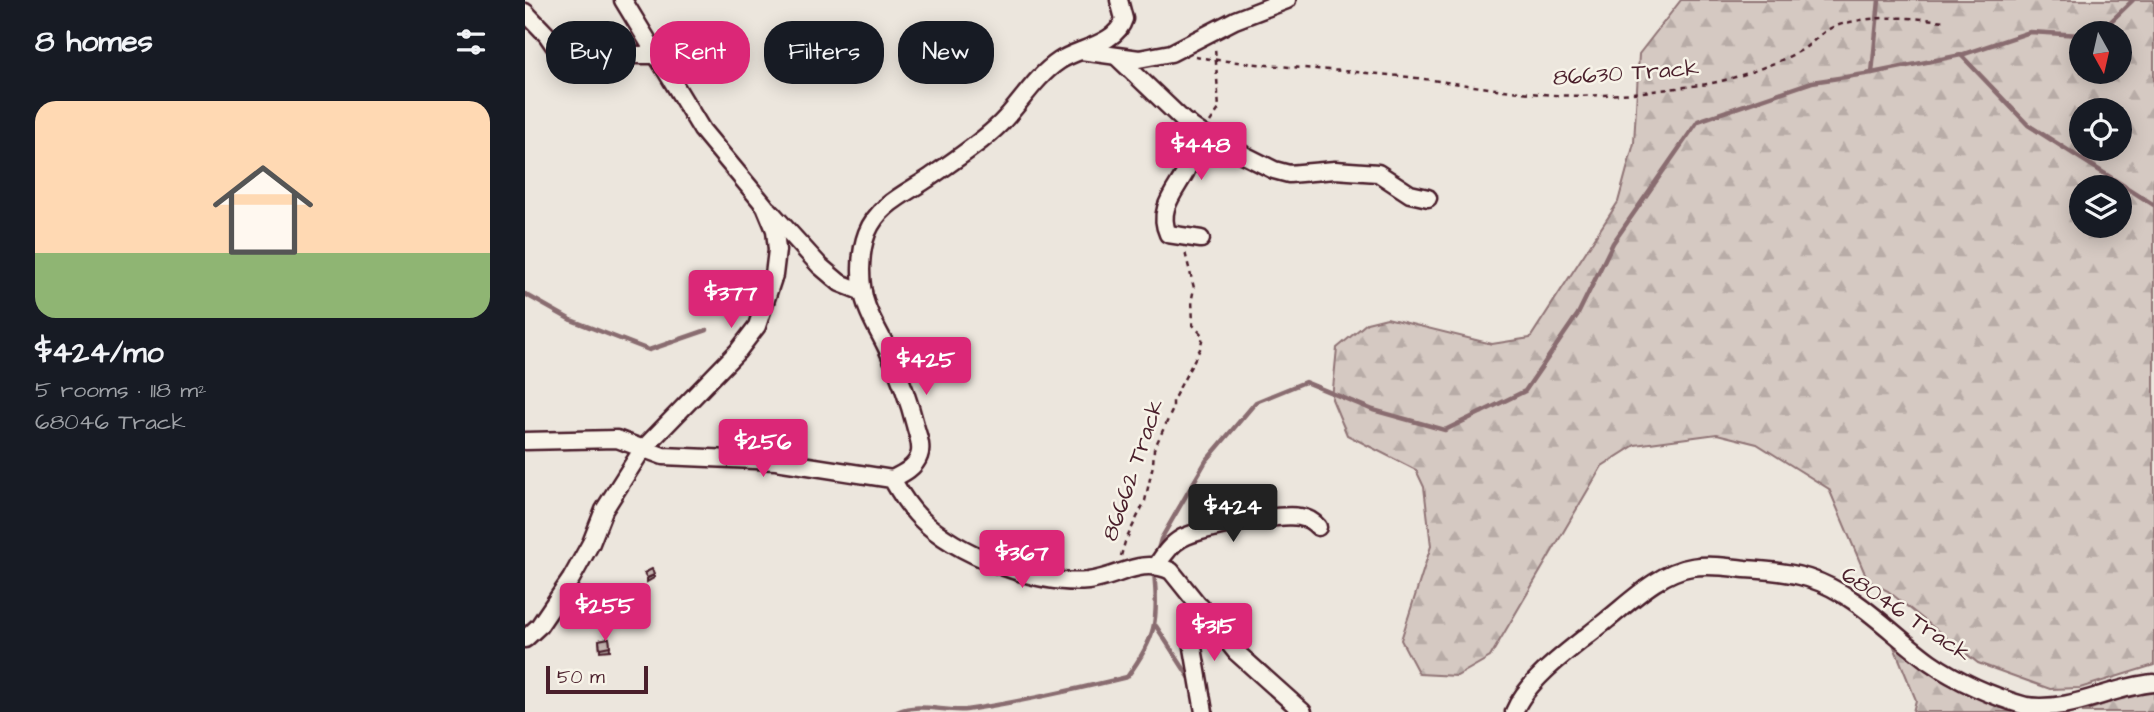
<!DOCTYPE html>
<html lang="en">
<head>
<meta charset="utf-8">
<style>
  :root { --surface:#171b24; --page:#242831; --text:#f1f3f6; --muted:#9ea1a6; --line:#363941; --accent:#db2777 }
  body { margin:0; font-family:"Architects Daughter",sans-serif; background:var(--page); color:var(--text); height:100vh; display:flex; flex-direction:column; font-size:26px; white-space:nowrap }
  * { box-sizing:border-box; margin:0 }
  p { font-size:23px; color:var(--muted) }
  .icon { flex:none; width:38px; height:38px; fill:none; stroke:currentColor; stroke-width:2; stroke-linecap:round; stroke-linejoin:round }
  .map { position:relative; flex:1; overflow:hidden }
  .sheet { display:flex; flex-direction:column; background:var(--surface); width:525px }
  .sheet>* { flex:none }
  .hud { position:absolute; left:21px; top:21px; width:665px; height:63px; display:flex; gap:14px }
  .needle { width:46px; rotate:172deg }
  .fabs { position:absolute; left:1544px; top:21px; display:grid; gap:14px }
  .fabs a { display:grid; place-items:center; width:63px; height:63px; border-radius:50%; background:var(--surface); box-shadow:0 4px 18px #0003; font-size:35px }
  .scale { position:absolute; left:21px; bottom:18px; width:102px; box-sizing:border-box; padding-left:7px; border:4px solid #4a1f2b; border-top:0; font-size:19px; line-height:24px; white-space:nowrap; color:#4a1f2b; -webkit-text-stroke:5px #f7f3e8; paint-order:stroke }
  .price { position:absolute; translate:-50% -60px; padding:0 16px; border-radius:7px; background:var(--accent); color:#fff; font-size:23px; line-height:46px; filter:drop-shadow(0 2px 4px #0008) }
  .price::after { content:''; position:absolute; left:50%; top:42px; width:21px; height:16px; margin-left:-10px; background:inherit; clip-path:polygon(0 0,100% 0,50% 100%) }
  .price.selected { background:#222; color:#fff }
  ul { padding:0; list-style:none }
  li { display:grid; align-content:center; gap:14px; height:371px; padding:0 35px }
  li+li { border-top:2px solid var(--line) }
  li span { display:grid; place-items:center; height:217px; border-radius:21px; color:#555 }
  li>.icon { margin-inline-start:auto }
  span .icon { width:126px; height:126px; fill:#fffc; stroke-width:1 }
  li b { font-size:30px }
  h2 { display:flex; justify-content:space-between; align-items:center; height:84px; padding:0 35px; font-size:30px }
  .pill { padding:0 24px; border-radius:28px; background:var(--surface); box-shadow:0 4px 18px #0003; font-size:24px; line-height:63px }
  .pill.selected { background:var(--accent); color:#fff }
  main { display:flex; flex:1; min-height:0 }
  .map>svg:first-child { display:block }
  .forest { fill:url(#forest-firs); stroke:#907476; stroke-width:2; fill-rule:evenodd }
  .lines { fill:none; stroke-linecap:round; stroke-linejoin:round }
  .stream { stroke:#896c6f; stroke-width:4.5 }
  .minor-casing { stroke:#4a1f2b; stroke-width:21 }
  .path { stroke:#4a1f2b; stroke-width:2.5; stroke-dasharray:5 5; stroke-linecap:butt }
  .minor { stroke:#f7f3e8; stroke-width:16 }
  .wall { fill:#a99c97; stroke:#4a1f2b; stroke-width:2 }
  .shaded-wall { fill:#897f7b; stroke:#4a1f2b; stroke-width:2 }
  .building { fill:#c4b5b0; stroke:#4a1f2b; stroke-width:2 }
  .labels { text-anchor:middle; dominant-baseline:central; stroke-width:5; stroke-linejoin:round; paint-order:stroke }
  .street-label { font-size:23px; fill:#4a1f2b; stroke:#f7f3e8 }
</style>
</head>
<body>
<main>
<section class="sheet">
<h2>8 homes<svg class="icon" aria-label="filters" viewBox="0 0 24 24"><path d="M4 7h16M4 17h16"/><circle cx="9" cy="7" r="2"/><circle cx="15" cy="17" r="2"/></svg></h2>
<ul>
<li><span style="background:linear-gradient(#ffd9b3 70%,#8fb573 0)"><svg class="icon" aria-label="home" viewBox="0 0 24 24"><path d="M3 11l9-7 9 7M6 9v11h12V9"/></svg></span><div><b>$424/mo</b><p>5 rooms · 118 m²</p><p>68046 Track</p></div></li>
</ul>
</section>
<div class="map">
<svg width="1629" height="712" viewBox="0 0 1629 712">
  <defs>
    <pattern id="forest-firs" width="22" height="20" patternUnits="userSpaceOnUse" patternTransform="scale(1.75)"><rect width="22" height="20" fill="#d5c9c2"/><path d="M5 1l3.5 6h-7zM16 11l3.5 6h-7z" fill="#b8aca7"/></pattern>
  </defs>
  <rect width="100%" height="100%" fill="#ece6dd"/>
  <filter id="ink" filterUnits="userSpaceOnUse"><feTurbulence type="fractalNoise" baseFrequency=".0143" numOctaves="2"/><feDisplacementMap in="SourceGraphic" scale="14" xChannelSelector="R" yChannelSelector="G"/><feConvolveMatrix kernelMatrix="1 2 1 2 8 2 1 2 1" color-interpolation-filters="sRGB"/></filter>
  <g filter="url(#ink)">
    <!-- forest -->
    <g class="forest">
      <path d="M1156,0h473v665l-74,23 -30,1 -72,-26 -90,-72 -20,-10 -39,-92 -72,-45 -40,-10 -82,11 -33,21 -112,191 -33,19 -38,-2 -18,-34 30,-94 -7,-59 -8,-17 -69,-35 -15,-36 5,-51 30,-25 20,-5 105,26 38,-6 88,-136 16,-59 5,-89zM1556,33h38v39h-38zM1556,110h38v39h-38zM1556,187h38v39h-38z"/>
      <path d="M1363,632l137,80h-112l3,-12z"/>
      <path d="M1629,691v21h-72c24,-7 46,-19 72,-21z"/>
    </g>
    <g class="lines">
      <!-- stream -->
      <g class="stream">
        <path d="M1574,33l34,-33"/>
        <path d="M1436,55l67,70 126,80"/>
        <path d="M1347,73l7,-73"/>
        <path d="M0,294l46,26 78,30 58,-20"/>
        <path d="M632,553l4,-14 45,-78 50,-59 49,-20 68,28 72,20 80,-39 53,-77 35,-71 85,-122 114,-39 60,-9 89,-18 69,-23 51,3"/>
        <path d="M631,626l37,57"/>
        <path d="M372,712c22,-10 46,0 69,-2 54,-8 108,-20 161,-33 29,-39 32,-57 27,-105"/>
      </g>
      <defs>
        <g id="minor">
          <path d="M0,12l22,23 15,22 10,7 19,3 43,-12h21"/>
          <path d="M556,51l58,8 32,-6 64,-33 52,-20"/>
          <path d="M593,58l66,63 20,14 70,35 15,4 46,-4 43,3 32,21 18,4"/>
          <path d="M664,124c3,15 3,35 -4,49 -11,20 -28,37 -17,61l33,5"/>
          <path d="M244,210l51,56 20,17 23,9"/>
          <path d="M0,441l92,-2 46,17 113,5 116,18c8,14 17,28 28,39 35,36 118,68 168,63 32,-4 52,-24 83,-10l65,81 67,60"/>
          <path d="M367,479c10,-5 23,-11 27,-23 4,-10 -2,-22 -4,-31 -6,-24 -15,-48 -25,-70 -7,-17 -17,-31 -23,-48 -8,-21 -8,-53 0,-74 11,-28 38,-39 62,-55 24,-17 51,-34 72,-55 20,-20 34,-46 58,-62 19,-13 57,-16 65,-42l-5,-19"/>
          <path d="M632,565c7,-11 14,-21 25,-27 20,-10 97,-25 118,-21 7,1 13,4 18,10"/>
          <path d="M676,607l-7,10 -4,13 14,82"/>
          <path d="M0,639l14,-13 32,-47 20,-36 13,-33 38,-60 96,-99 19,-25 17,-51 3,-25 -2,-20 -10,-24 -63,-76 -79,-130"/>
          <path d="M989,712c15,-36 64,-68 93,-92 25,-20 53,-48 85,-53 17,-3 36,0 53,2 21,1 43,3 63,9 48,15 82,55 122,84 27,19 64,35 96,44 48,6 82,-19 128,-23"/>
        </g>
      </defs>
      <!-- minor casing -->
      <use href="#minor" class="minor-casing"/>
      <!-- path -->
      <g class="path">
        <path d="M670,57c65,9 130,12 195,18 51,5 101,15 152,19 52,5 106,-2 158,-9 31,-4 73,-20 100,-34 14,-8 21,-21 39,-26 33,-10 70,-8 105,-4"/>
        <path d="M685,122l9,-13 -4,-62"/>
        <path d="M596,556l4,-14 20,-41 8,-36 1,-16 19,-40v-9l27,-51 3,-13 -10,-11 -1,-27 2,-10 -9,-36"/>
      </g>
      <!-- minor -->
      <use href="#minor" class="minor"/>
    </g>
    <!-- wall -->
    <path class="wall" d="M84,638l1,12 -10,1 -1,-11z"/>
    <!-- shaded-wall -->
    <path class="shaded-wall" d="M129,575v3l-7,4v-4z"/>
    <!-- building -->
    <g class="building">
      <path d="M127,569l2,6 -7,3 -3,-5z"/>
      <path d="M84,638l1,8 -10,2 -1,-8z"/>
    </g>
  </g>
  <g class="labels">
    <!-- street labels -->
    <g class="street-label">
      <text transform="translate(1101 73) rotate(-4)">86630 Track</text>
      <text transform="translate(608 470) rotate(-71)">86662 Track</text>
      <text transform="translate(1381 614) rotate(34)">68046 Track</text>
    </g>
  </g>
</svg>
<div class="fabs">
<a><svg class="needle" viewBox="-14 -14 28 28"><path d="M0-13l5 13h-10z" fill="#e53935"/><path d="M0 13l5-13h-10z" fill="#9ea1a6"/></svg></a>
<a><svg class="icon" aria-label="locate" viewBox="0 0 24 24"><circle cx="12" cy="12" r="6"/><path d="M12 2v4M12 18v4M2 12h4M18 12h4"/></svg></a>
<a><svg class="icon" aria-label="layers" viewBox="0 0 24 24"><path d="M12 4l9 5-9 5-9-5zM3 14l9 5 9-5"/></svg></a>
</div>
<div class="scale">50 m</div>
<b class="price" style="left:676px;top:182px">$448</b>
<b class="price" style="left:206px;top:330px">$377</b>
<b class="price" style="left:401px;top:397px">$425</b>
<b class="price" style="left:238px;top:479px">$256</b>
<b class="price selected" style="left:708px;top:544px">$424</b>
<b class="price" style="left:497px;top:590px">$367</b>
<b class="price" style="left:80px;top:643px">$255</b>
<b class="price" style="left:689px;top:663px">$315</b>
<div class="hud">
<a class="pill">Buy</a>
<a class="pill selected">Rent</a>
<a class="pill">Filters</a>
<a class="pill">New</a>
</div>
</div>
</main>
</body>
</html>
